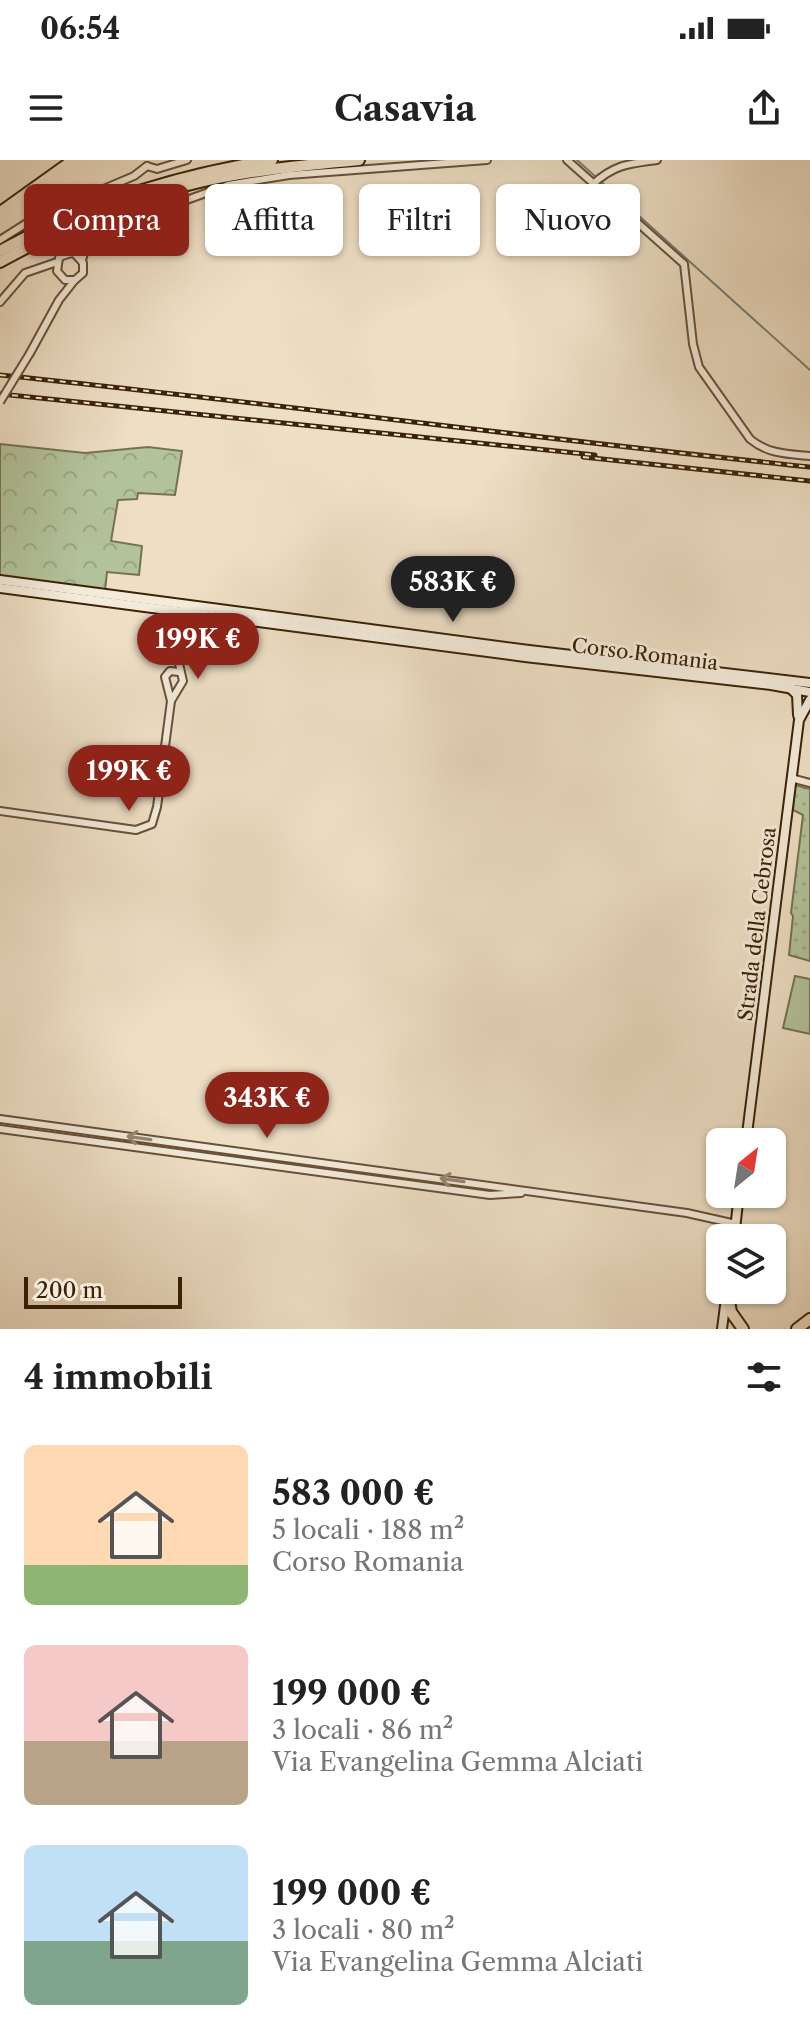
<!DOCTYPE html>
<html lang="it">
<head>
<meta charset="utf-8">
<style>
  :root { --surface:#fff; --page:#f2f2f2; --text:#222; --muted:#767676; --accent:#8f2418 }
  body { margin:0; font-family:"Libre Caslon Text",serif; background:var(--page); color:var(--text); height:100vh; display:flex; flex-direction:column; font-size:30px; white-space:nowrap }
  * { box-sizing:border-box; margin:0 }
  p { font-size:26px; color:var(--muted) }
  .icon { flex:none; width:44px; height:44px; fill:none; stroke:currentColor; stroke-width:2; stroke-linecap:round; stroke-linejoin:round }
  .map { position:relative; height:1169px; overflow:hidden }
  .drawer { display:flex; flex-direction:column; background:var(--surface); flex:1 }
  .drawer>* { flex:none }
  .top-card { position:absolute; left:24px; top:24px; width:762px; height:72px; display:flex; gap:16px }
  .needle { width:52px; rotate:30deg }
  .buttons { position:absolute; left:706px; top:968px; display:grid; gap:16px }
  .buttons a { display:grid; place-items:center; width:80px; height:80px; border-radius:12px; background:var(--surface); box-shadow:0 2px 6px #0004; font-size:40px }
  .scale { position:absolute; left:24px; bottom:20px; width:158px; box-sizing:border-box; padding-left:8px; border:4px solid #3b2206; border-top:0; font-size:22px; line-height:28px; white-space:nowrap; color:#3b2206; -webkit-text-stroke:6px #f3ead9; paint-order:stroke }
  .price { position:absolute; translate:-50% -68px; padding:0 18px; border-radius:28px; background:var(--accent); color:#fff; font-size:26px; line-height:52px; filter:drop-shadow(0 2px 4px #0008) }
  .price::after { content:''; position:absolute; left:50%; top:48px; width:24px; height:18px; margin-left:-12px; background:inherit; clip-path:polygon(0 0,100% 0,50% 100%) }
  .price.on { background:#222; color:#fff }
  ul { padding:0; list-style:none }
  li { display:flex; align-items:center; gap:24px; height:200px; padding:0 24px }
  li span { display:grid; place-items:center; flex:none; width:224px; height:160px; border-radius:12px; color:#555 }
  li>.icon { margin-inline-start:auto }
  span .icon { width:96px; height:96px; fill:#fffc; stroke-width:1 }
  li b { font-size:34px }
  h2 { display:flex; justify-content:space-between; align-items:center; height:96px; padding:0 24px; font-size:34px }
  .tag { padding:0 28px; border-radius:12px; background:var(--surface); box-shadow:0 2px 6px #0004; font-size:28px; line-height:72px }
  .tag.on { background:var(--accent); color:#fff }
  .status { display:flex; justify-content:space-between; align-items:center; height:56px; padding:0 40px; background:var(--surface); direction:ltr }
  .status svg { height:22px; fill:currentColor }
  header { display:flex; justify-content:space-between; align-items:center; height:104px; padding:0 24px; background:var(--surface); font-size:36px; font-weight:700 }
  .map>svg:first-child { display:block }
  .grass { fill:url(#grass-dots); stroke:#767250; stroke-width:2 }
  .forest { fill:url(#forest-crowns); stroke:#767250; stroke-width:2 }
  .pitch { fill:#b2c29a; stroke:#767250; stroke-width:2 }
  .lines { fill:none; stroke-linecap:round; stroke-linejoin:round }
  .stream { stroke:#777d75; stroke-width:2 }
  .minor-casing { stroke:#685136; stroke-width:10 }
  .secondary-casing { stroke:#3b2206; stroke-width:12 }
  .motorway-casing { stroke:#3b2206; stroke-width:14 }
  .minor { stroke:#f3ead9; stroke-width:6 }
  .secondary { stroke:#f3ead9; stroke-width:8 }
  .motorway { stroke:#eddec4; stroke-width:10 }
  .tram { stroke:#3b2206; stroke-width:2 }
  .rail-casing { stroke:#3b2206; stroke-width:5 }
  .rail { stroke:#f3ead9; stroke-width:2; stroke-dasharray:6; stroke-linecap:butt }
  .minor-bridge-casing { stroke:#685136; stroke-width:10; stroke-linecap:butt }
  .minor-bridge { stroke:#f3ead9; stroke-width:6 }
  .oneway { stroke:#978670 }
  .labels { text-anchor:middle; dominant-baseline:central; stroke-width:6; stroke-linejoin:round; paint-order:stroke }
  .street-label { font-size:20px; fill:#3b2206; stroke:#f3ead9 }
</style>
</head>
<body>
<div class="status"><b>06:54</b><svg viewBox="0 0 49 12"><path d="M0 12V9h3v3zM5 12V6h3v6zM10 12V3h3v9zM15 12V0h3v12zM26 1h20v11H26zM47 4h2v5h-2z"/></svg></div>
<header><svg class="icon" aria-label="menu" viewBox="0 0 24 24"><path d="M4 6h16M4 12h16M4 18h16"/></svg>Casavia<svg class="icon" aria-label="share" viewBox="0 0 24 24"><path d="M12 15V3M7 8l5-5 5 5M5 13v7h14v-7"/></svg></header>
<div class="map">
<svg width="810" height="1169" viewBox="0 0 810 1169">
  <defs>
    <pattern id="grass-dots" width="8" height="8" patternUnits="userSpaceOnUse" patternTransform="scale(2)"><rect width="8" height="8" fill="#b2c29a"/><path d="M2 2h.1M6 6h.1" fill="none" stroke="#9aa683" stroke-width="1.8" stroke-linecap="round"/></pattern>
    <pattern id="forest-crowns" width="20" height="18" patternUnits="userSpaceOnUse" patternTransform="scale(2)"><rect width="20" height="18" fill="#b2c29a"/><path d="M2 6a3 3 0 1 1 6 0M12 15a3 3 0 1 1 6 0" fill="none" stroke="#9aa683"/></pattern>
  </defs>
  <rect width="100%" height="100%" fill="#eddec4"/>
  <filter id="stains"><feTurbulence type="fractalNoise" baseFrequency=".0025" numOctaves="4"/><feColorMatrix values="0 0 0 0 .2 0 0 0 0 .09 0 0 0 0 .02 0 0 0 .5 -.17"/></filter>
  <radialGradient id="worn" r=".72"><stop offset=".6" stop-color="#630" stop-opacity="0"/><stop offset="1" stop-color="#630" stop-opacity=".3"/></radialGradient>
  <!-- grass -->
  <path class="grass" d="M795,625l15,4v172l-21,-6 4,-39 -2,-3 12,-98 -10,-5z"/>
  <!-- forest -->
  <path class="forest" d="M0,284l85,9 63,-6 34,4 -7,44 -37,-2 -1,6 -19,1 -7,41 31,5 -3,29 -32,-3 -2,19 -105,-14z"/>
  <!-- pitch -->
  <path class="pitch" d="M795,816l15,3v55l-27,-6z"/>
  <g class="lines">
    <!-- stream -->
    <path class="stream" d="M577,0l233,210"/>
    <defs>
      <g id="minor">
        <path d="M567,0l117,104 9,80 6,23 51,72c18,15 37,15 60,17"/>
        <path d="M147,6l10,3 30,-9"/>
        <path d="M593,24c22,-20 36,-20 64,-24"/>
        <path d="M0,80l33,-21 101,-43 13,-10"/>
        <path d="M75,94l8,9v10l-8,7h-10l-8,-9 2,-13c8,-6 17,-4 26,-8"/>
        <path d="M82,100l3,-10 16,-19 127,-46 61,-10 198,-15"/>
        <path d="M0,142l25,-29 32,-11"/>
        <path d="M30,193l29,-53 15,-19"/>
        <path d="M171,541l-6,-24 5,-6 9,1"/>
        <path d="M791,618l19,5"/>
        <path d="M0,651l136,19 16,-6 5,-17 14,-106 12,-20 -6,-26 7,-46"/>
        <path d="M0,959l687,94 49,11"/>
        <path d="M0,969l490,66 31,-2"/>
      </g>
      <g id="secondary">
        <path d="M0,420l529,70 281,33"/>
        <path d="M0,428l525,69 246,28 39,7"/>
        <path d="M790,528l7,7 1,20"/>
        <path d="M746,982l53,-422 11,-20"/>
        <path d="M734,1078l5,-44"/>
        <path d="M722,1169l4,-31"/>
      </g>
      <g id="motorway">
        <path d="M0,91c84,-47 177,-76 272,-91"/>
        <path d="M0,102c63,-35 130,-64 200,-80 52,-12 106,-17 159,-22"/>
        <path d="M727,1130l4,22 12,17"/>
        <path d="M797,1169l13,-10"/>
      </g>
    </defs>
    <!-- minor casing -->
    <use href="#minor" class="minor-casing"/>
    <!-- secondary casing -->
    <use href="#secondary" class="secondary-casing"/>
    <!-- motorway casing -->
    <use href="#motorway" class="motorway-casing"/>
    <!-- minor -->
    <use href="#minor" class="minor"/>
    <!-- secondary -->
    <use href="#secondary" class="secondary"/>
    <!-- motorway -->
    <use href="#motorway" class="motorway"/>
    <!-- tram -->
    <path class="tram" d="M0,45l63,-45"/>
    <defs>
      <g id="rail">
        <path d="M0,215c270,28 540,64 810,92"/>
        <path d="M0,234l595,61"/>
        <path d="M583,297l227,24"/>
      </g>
    </defs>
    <!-- rail casing -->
    <use href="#rail" class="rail-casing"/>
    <!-- rail -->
    <use href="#rail" class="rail"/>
    <defs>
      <path id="minor-bridge" d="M0,242l30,-49"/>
    </defs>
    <!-- minor-bridge casing -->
    <use href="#minor-bridge" class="minor-bridge-casing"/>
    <!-- minor-bridge -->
    <use href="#minor-bridge" class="minor-bridge"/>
  </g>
  <!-- one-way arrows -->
  <defs><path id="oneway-shaft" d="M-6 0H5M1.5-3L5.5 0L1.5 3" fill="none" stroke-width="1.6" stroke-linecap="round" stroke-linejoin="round" transform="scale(2)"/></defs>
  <g class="oneway">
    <use href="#oneway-shaft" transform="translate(139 978) rotate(-172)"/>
    <use href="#oneway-shaft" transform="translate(452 1020) rotate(-172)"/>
  </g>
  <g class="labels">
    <!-- street labels -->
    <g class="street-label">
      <text transform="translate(645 494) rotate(7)">Corso Romania</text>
      <text transform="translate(757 764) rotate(-83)">Strada della Cebrosa</text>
    </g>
  </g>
  <rect width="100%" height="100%" filter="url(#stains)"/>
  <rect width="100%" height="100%" fill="url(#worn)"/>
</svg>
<div class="buttons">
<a><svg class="needle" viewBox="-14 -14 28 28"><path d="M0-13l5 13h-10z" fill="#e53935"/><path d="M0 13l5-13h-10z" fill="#767676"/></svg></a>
<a><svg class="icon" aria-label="layers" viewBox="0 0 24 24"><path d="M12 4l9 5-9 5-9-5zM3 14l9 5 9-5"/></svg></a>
</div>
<div class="scale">200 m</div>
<b class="price on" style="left:453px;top:464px">583K €</b>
<b class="price" style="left:198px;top:521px">199K €</b>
<b class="price" style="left:129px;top:653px">199K €</b>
<b class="price" style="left:267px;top:980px">343K €</b>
<div class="top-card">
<a class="tag on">Compra</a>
<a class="tag">Affitta</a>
<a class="tag">Filtri</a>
<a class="tag">Nuovo</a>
</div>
</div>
<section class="drawer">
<h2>4 immobili<svg class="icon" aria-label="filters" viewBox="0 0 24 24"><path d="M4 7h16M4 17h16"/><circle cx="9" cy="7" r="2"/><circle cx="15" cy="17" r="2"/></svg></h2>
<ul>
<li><span style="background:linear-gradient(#ffd9b3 75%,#8fb573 0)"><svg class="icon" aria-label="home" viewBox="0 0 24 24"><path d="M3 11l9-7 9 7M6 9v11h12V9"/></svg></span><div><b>583 000 €</b><p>5 locali · 188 m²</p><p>Corso Romania</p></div></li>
<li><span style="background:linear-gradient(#f6c9c9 60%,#b9a48a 0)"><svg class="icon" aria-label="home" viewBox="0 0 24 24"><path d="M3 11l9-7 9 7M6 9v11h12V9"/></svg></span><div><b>199 000 €</b><p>3 locali · 86 m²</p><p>Via Evangelina Gemma Alciati</p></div></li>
<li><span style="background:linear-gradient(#bfe0f5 60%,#7fa58c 0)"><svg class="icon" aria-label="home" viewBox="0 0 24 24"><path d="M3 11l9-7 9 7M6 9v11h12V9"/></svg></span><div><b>199 000 €</b><p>3 locali · 80 m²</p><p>Via Evangelina Gemma Alciati</p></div></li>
</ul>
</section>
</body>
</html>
